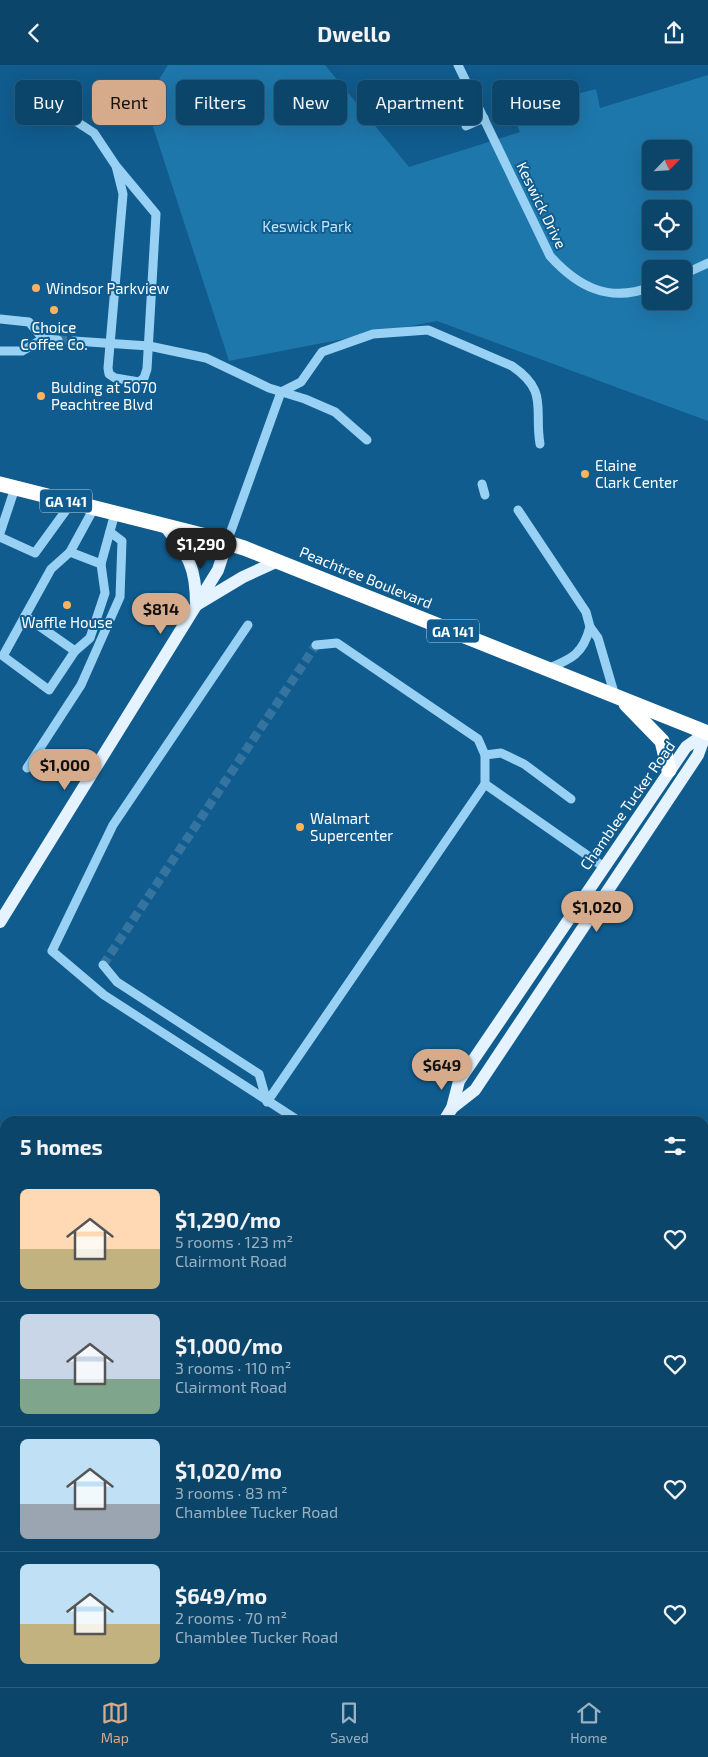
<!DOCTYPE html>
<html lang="en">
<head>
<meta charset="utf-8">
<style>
  :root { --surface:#0c456a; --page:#1a4f72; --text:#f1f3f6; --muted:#9ab1c1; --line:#2c5d7e; --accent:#d6ab8b }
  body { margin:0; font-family:"Exo 2",sans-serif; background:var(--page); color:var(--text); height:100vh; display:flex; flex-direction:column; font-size:19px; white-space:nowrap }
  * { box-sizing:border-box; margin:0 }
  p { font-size:16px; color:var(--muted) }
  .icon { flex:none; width:28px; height:28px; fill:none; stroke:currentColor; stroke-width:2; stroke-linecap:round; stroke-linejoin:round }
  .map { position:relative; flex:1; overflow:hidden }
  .sheet { position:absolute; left:0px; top:1051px; width:709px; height:571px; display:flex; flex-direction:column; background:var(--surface); border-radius:15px 15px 0 0; box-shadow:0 5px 20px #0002,0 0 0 1px var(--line) }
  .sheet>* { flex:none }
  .guide { position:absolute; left:15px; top:15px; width:679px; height:45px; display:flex; gap:10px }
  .needle { width:32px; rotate:65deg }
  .buttons { position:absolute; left:642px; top:75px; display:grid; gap:10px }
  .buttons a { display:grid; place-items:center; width:50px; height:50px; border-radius:8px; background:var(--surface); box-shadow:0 5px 20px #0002,0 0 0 1px var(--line); font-size:25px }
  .price { position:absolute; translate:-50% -42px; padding:0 11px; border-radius:18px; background:var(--accent); color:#111; font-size:16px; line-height:32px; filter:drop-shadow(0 1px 2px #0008) }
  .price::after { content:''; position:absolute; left:50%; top:30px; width:15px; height:11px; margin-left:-8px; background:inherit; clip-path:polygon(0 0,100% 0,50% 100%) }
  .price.current { background:#222; color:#fff }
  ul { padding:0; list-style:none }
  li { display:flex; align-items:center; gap:15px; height:125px; padding:0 20px }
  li+li { border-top:1px solid var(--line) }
  li span { display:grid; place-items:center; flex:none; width:140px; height:100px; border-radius:8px; color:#555 }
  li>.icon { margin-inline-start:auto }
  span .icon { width:60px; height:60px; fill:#fffc; stroke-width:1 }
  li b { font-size:21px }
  h2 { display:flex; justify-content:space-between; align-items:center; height:60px; padding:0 20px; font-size:21px }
  .tag { padding:0 18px; border-radius:8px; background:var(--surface); box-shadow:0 5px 20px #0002,0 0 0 1px var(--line); font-size:18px; line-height:45px }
  .tag.current { background:var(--accent); color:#111 }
  header { display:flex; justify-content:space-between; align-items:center; height:65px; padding:0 20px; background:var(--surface); font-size:22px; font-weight:700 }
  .dock { display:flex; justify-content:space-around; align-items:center; height:70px; border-top:1px solid var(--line); background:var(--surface); font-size:14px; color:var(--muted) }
  .dock a { display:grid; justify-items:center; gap:2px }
  .dock .current { color:var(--accent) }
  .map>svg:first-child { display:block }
  .green { fill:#1e77ab; fill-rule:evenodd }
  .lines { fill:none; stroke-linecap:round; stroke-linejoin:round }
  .minor-tunnel { stroke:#34749f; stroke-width:9; stroke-dasharray:9 4.5; stroke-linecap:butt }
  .minor { stroke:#98d1f3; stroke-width:9 }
  .major { stroke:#e4f3ff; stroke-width:12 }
  .highway { stroke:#fff; stroke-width:15 }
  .rail-casing { stroke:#fff; stroke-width:5.5 }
  .rail { stroke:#105c8e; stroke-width:4; stroke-dasharray:11; stroke-linecap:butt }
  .poi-dot { fill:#ffb35a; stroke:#105c8e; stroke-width:2 }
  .labels { text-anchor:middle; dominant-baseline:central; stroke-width:4; stroke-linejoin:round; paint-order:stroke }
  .shield { fill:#105c8e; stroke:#b7cedd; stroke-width:1 }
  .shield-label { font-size:14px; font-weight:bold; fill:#fff }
  .street-label { font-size:15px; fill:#fff; stroke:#105c8e }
  .park-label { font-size:15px; fill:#bfe6fd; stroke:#105c8e }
  .poi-label { font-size:15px; fill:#fff; stroke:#105c8e; text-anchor:start }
</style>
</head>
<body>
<header><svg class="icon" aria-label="back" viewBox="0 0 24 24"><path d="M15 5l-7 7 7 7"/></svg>Dwello<svg class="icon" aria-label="share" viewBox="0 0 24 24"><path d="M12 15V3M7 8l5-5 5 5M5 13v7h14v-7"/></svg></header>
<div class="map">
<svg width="708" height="1622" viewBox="0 0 708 1622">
  <rect width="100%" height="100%" fill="#105c8e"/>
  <!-- green -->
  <path class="green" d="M168,0h157l84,102 111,-35 -6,-14 4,-9 78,-20 4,19 108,-33v346l-271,-100 -208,40 -84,-259zM651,84h33v32h-33zM651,144h33v32h-33zM651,204h33v32h-33z"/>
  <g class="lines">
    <!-- minor-tunnel -->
    <g class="minor-tunnel">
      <path d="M58,275l16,1"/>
      <path d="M103,900l213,-320"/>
    </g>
    <!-- minor -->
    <g class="minor">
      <path d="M458,0l92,191c28,31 59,47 101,31"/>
      <path d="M77,57l17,11 22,33 7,28 -15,174 1,6 6,4 24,4 5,-4 3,-9 9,-155 -40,-48"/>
      <path d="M466,61l18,-8"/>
      <path d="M684,209l24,-11"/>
      <path d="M0,254l29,3 14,17"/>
      <path d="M74,276l75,5 57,12 63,30 36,11 30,13 32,28"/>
      <path d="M0,286h22l21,-12 15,1"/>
      <path d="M482,419l3,11"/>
      <path d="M94,443l-24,44 31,12 14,-51"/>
      <path d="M518,445l68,102 4,15 8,11 17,58"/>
      <path d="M0,468l15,-45"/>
      <path d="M0,472l35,16 37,-51"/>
      <path d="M227,477l54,-150 20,-10 21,-30 51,-18 55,-4 84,36c37,25 22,43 28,78"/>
      <path d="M70,487l-19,17 -26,47 50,35 15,-13 15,-45 -4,-29"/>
      <path d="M25,551l-22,40 46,34 26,-39"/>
      <path d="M248,560l-135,200 -61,126 52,44 195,126"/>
      <path d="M547,604c25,-10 36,-15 43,-42"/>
      <path d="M485,690l16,-2 23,11 47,35"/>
      <path d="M27,703l54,-83 39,-88 2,-56 -12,-9"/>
      <path d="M485,719l119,83"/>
      <path d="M103,900l14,17 142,92 8,28 218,-318v-29l-7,-16 -141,-96 -21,2"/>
      <path d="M0,1203l5,4"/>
      <path d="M0,1257l5,-3"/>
      <path d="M0,1275l5,-8"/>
      <path d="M704,1429l4,-6"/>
      <path d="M704,1468l4,3"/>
      <path d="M0,1532l5,-3"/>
      <path d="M0,1561l5,7"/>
      <path d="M704,1566l4,-6"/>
      <path d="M41,1618l3,4"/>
      <path d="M616,1618l6,4"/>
      <path d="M564,1622l3,-4"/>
    </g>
    <!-- major -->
    <g class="major">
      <path d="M164,460c24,31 32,40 32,80"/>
      <path d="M198,539l45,-27 35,-16"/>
      <path d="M0,857l218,-352 9,-28"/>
      <path d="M452,1043l23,-18 223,-335 8,-22"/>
      <path d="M444,1056l8,-13 7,-27 227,-334 20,-14"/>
      <path d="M142,1622l3,-4"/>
    </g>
    <!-- highway -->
    <g class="highway">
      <path d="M0,419l202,51 42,13 464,185"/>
      <path d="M626,639l36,37 7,29"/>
    </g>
    <defs>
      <g id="rail">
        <path d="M0,1334l5,3"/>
        <path d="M0,1344l5,4"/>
        <path d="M0,1380l5,4"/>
        <path d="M0,1406l5,3"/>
        <path d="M311,1618l7,4"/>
        <path d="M354,1618l7,4"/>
        <path d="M410,1618l7,4"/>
        <path d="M426,1618l7,4"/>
      </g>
    </defs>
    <!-- rail casing -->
    <use href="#rail" class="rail-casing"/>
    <!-- rail -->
    <use href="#rail" class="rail"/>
  </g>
  <!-- markers -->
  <g class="poi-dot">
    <circle cx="36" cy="223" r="5"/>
    <circle cx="54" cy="245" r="5"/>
    <circle cx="41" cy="331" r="5"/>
    <circle cx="585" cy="409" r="5"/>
    <circle cx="67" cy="540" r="5"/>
    <circle cx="300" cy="762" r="5"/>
  </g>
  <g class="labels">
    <!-- shield labels -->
    <g class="shield">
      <rect x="40" y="424.5" width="52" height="23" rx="4"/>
      <rect x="427" y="554.5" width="52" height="23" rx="4"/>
    </g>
    <g class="shield-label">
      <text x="66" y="436">GA 141</text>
      <text x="453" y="566">GA 141</text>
    </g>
    <!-- street labels -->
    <g class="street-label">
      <text transform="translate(542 140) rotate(64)">Keswick Drive</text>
      <text transform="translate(366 512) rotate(22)">Peachtree Boulevard</text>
      <text transform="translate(627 740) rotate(-55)">Chamblee Tucker Road</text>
    </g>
    <!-- park labels -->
    <g class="park-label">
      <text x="307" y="161">Keswick Park</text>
    </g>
    <!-- poi labels -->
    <g class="poi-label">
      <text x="46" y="223">Windsor Parkview</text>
      <text x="54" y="262" text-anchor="middle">Choice<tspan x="54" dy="17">Coffee Co.</tspan></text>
      <text x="51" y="322">Bulding at 5070<tspan x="51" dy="17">Peachtree Blvd</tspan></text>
      <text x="595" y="400">Elaine<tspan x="595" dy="17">Clark Center</tspan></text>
      <text x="67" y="557" text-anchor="middle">Waffle House</text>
      <text x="310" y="753">Walmart<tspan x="310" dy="17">Supercenter</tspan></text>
    </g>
  </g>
</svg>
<div class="buttons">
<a><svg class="needle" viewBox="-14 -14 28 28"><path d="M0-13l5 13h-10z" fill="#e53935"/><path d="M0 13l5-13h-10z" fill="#9ab1c1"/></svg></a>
<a><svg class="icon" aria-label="locate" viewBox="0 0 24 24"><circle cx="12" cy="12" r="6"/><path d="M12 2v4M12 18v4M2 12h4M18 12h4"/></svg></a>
<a><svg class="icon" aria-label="layers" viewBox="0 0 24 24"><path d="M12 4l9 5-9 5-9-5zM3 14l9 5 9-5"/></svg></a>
</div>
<b class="price current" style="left:201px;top:505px">$1,290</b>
<b class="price" style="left:161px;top:570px">$814</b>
<b class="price" style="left:65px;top:726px">$1,000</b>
<b class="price" style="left:597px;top:868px">$1,020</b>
<b class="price" style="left:442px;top:1026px">$649</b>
<div class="guide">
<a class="tag">Buy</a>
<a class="tag current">Rent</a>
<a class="tag">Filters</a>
<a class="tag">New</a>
<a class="tag">Apartment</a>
<a class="tag">House</a>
</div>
<section class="sheet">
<h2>5 homes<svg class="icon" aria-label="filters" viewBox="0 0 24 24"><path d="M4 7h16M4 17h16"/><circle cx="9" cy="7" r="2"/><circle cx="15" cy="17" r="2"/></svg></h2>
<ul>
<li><span style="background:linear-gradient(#ffd9b3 60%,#c2b280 0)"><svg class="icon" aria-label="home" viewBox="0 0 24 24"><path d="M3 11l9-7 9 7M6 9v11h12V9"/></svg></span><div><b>$1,290/mo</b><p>5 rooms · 123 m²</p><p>Clairmont Road</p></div><svg class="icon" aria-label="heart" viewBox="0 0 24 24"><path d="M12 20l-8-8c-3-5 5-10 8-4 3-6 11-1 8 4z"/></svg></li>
<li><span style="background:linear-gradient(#c9d6e8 65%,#7fa58c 0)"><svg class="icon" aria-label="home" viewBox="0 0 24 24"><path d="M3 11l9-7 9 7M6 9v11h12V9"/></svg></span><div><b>$1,000/mo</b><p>3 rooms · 110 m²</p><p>Clairmont Road</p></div><svg class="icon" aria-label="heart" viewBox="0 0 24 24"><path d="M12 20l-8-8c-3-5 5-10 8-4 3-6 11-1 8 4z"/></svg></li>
<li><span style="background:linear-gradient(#bfe0f5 65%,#9aa5b1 0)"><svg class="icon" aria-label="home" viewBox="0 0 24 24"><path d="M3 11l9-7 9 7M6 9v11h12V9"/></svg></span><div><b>$1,020/mo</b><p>3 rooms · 83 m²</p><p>Chamblee Tucker Road</p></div><svg class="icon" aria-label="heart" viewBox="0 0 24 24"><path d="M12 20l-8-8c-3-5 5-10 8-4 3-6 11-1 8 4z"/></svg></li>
<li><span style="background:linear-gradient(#bfe0f5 60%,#c2b280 0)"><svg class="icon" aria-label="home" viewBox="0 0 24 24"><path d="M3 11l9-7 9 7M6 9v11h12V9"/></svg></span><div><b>$649/mo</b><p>2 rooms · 70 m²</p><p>Chamblee Tucker Road</p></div><svg class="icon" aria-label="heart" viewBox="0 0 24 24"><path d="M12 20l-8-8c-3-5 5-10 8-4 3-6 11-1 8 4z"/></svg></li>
</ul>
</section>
</div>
<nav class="dock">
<a class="current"><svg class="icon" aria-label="map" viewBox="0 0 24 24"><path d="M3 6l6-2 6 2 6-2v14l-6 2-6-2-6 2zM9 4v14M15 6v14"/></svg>Map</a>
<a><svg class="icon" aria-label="saved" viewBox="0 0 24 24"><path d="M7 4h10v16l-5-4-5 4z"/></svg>Saved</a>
<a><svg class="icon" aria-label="home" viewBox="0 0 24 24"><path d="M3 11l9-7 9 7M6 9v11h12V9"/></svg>Home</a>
</nav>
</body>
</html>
